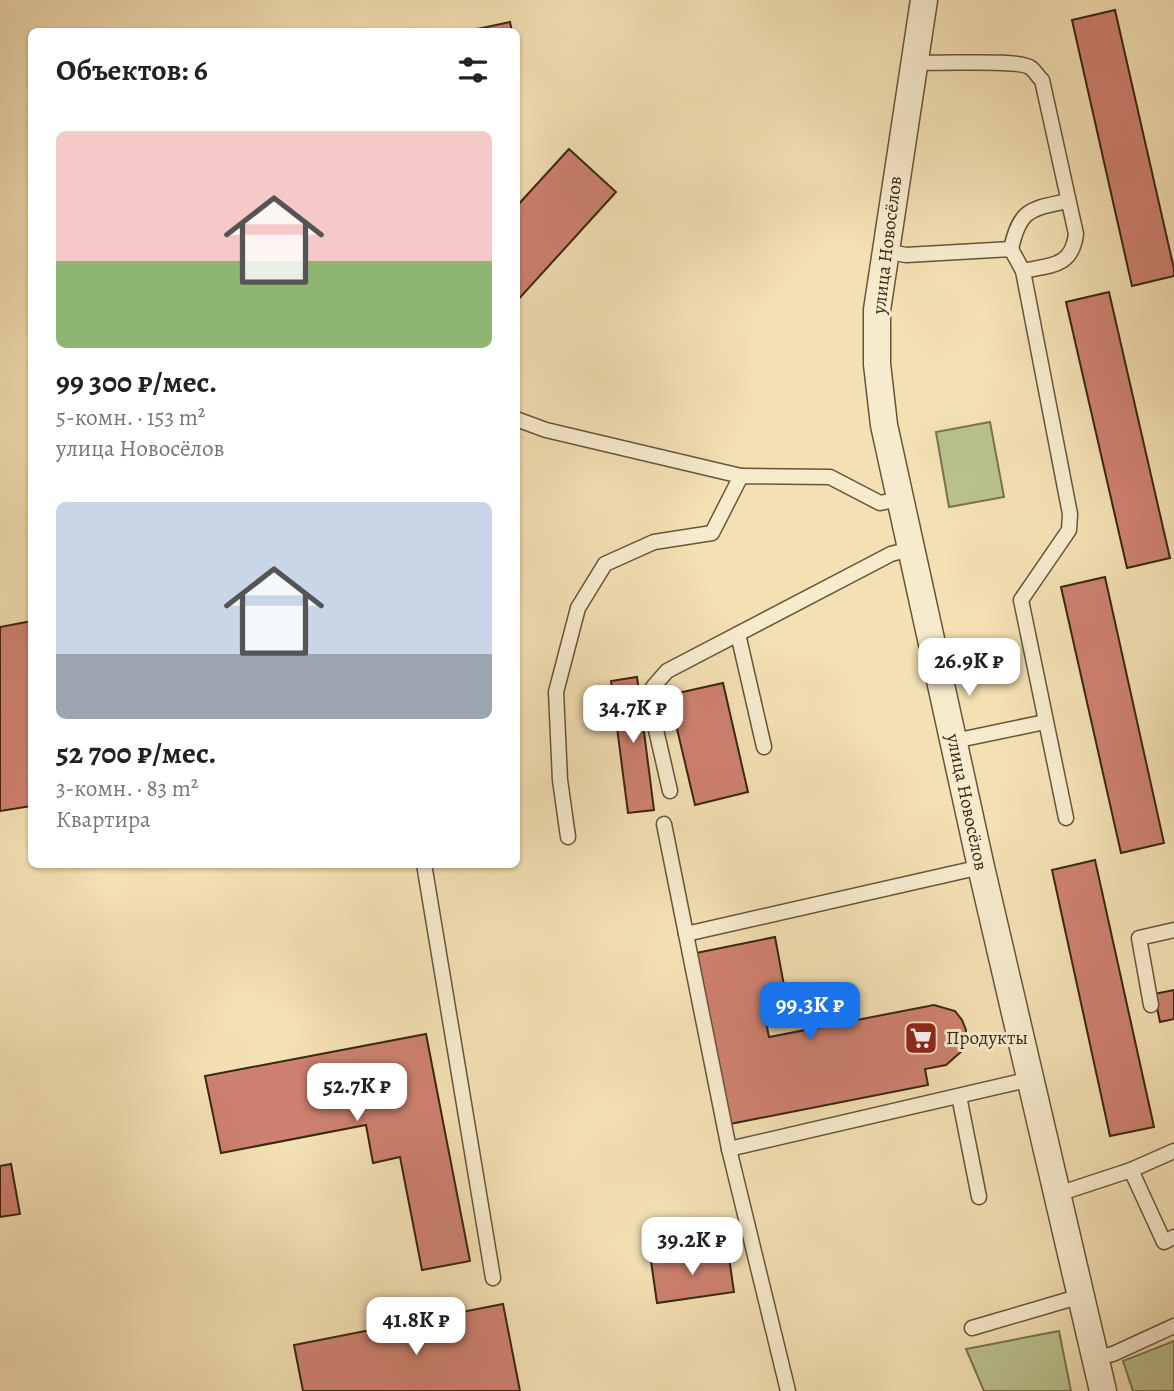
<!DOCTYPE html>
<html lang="ru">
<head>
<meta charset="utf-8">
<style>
  :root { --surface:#fff; --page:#f6f6f6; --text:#222; --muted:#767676; --accent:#1a73e8 }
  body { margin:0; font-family:Alegreya,serif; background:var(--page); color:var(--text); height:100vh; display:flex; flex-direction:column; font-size:26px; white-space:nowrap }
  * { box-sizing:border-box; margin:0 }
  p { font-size:23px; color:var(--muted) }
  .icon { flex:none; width:38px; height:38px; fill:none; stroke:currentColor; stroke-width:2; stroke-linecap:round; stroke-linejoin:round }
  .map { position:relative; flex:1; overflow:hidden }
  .panel { position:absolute; left:28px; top:28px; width:492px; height:840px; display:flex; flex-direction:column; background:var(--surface); border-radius:10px; box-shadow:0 2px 5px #0004 }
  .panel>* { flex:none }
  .price { position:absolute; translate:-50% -60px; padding:0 16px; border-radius:14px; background:#fff; color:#222; font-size:23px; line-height:46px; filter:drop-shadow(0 2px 4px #0008) }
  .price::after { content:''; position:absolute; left:50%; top:42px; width:21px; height:16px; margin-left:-10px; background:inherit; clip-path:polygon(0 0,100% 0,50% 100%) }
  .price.selected { background:var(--accent); color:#fff }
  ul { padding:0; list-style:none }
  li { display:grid; align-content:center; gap:14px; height:371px; padding:0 28px }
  li span { display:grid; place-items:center; height:217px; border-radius:10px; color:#555 }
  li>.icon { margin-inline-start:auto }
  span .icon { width:126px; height:126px; fill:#fffc; stroke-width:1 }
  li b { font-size:30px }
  h2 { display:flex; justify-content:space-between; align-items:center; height:84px; padding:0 28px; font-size:30px }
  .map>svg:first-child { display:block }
  .green { fill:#bac28e; stroke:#797450; stroke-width:2 }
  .building { fill:#ce8170; stroke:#382712; stroke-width:2 }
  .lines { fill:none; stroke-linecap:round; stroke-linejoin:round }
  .service-casing { stroke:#67553a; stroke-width:17 }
  .minor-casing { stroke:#67553a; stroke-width:29 }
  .service { stroke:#f7ebce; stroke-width:14 }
  .minor { stroke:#f7ebce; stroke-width:26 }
  .labels { text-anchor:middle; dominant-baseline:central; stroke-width:6; stroke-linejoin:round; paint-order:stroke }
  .street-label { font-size:19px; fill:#382712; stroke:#f7ebce }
  .poi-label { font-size:19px; fill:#382712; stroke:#f7ebce; text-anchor:start }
</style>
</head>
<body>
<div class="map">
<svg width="1174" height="1391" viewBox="0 0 1174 1391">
  <rect width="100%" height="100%" fill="#f3e0b3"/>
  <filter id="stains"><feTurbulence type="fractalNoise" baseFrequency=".00286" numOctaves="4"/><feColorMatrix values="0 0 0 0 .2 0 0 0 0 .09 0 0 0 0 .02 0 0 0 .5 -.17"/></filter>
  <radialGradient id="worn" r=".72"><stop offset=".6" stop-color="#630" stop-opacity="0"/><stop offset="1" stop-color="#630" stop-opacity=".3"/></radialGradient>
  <!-- green -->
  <g class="green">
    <path d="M990,422l14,75 -55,10 -13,-75z"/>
    <path d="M1059,1331l12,60h-87l-18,-42z"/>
    <path d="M1174,1341v50h-41l-10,-30z"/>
  </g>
  <!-- building -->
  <g class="building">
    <path d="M1115,10l59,259v7l-42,10 -60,-266z"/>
    <path d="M510,22l2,10h-49z"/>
    <path d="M569,149l47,43 -100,110v-95z"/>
    <path d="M1109,292l61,266 -43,10 -61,-266z"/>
    <path d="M1105,577l59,266 -43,10 -60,-266z"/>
    <path d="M32,621v185l-32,5v-184z"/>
    <path d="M637,677l17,133 -26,3 -17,-132z"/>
    <path d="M723,683l25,109 -53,13 -26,-110z"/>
    <path d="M1095,860l59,267 -44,9 -58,-266z"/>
    <path d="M775,937l14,75 -24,5 4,20 165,-32 21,6 7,9 4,10 -4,21 -16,14 -21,4 3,16 -198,39 -34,-171z"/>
    <path d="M1174,990v29l-14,3 -6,-28z"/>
    <path d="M426,1034l44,227 -48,9 -22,-113 -27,6 -7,-38 -145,28 -16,-77z"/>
    <path d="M11,1164l9,50 -20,3v-51z"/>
    <path d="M728,1251l6,41 -77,11 -6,-42z"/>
    <path d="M503,1304l17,87h-217l-9,-46z"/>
  </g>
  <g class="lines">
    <defs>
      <g id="service">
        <path d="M914,62c23,3 104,-4 117,6 4,3 7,9 11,12l34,154c-4,33 -25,31 -53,37"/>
        <path d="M1011,249c9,-41 20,-40 57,-48"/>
        <path d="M884,251l22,4 105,-6 12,22 47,243 -1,16 -48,70 45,218"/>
        <path d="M516,419l30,11 195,46"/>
        <path d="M738,634l26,113"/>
        <path d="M954,741l91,-19"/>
        <path d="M670,791l-19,-83 2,-21 14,-16 224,-117 19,-5"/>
        <path d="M664,824l65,325 59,242"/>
        <path d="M568,837l-8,-57 -4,-88 22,-84 27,-44 49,-22 58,-9 29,-57 89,1 50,26 19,-4"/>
        <path d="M424,864l69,414"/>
        <path d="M686,934l295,-67"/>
        <path d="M1151,1005l-12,-67 35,-8"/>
        <path d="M959,1096l20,101"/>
        <path d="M729,1149l302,-70"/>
        <path d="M1131,1170l33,72 10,-5"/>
        <path d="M1058,1194l73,-24 43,-19"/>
        <path d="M972,1328l109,-32"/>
        <path d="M1095,1358l18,-4 61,-28"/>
      </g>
      <path id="minor" d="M924,0l-47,310v54l7,61 97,442 122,524"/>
    </defs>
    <!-- service casing -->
    <use href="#service" class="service-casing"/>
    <!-- minor casing -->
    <use href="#minor" class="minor-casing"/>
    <!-- service -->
    <use href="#service" class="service"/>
    <!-- minor -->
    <use href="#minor" class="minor"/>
  </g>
  <!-- icons -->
  <defs>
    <symbol id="supermarket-square" viewBox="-11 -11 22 22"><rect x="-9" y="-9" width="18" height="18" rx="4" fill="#8f2418" stroke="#f7ebce"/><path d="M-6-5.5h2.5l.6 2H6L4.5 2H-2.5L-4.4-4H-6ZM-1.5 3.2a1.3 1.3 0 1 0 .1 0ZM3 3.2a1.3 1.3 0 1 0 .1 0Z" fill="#fff"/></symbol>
  </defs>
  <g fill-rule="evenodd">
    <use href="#supermarket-square" x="902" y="1019" width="38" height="38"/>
  </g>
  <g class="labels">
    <!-- street labels -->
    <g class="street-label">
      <text transform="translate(887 245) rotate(-83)">улица Новосёлов</text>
      <text transform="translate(967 802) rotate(78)">улица Новосёлов</text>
    </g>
    <!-- poi labels -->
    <g class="poi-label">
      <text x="946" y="1038">Продукты</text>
    </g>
  </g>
  <rect width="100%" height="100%" filter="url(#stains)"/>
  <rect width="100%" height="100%" fill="url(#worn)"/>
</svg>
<b class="price" style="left:969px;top:698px">26.9K ₽</b>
<b class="price" style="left:633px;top:745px">34.7K ₽</b>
<b class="price selected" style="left:810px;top:1042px">99.3K ₽</b>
<b class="price" style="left:357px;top:1123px">52.7K ₽</b>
<b class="price" style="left:692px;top:1277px">39.2K ₽</b>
<b class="price" style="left:416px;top:1357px">41.8K ₽</b>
<section class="panel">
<h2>Объектов: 6<svg class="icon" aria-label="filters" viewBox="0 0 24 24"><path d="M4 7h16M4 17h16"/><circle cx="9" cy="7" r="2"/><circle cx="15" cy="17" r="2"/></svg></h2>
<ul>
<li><span style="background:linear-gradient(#f6c9c9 60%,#8fb573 0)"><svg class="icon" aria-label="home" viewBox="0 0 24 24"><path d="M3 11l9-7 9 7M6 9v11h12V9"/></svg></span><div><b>99 300 ₽/мес.</b><p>5-комн. · 153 m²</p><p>улица Новосёлов</p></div></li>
<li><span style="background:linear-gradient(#c9d6e8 70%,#9aa5b1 0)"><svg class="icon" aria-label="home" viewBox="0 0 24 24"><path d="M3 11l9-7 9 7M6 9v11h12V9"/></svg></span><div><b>52 700 ₽/мес.</b><p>3-комн. · 83 m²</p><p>Квартира</p></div></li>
</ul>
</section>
</div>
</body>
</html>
